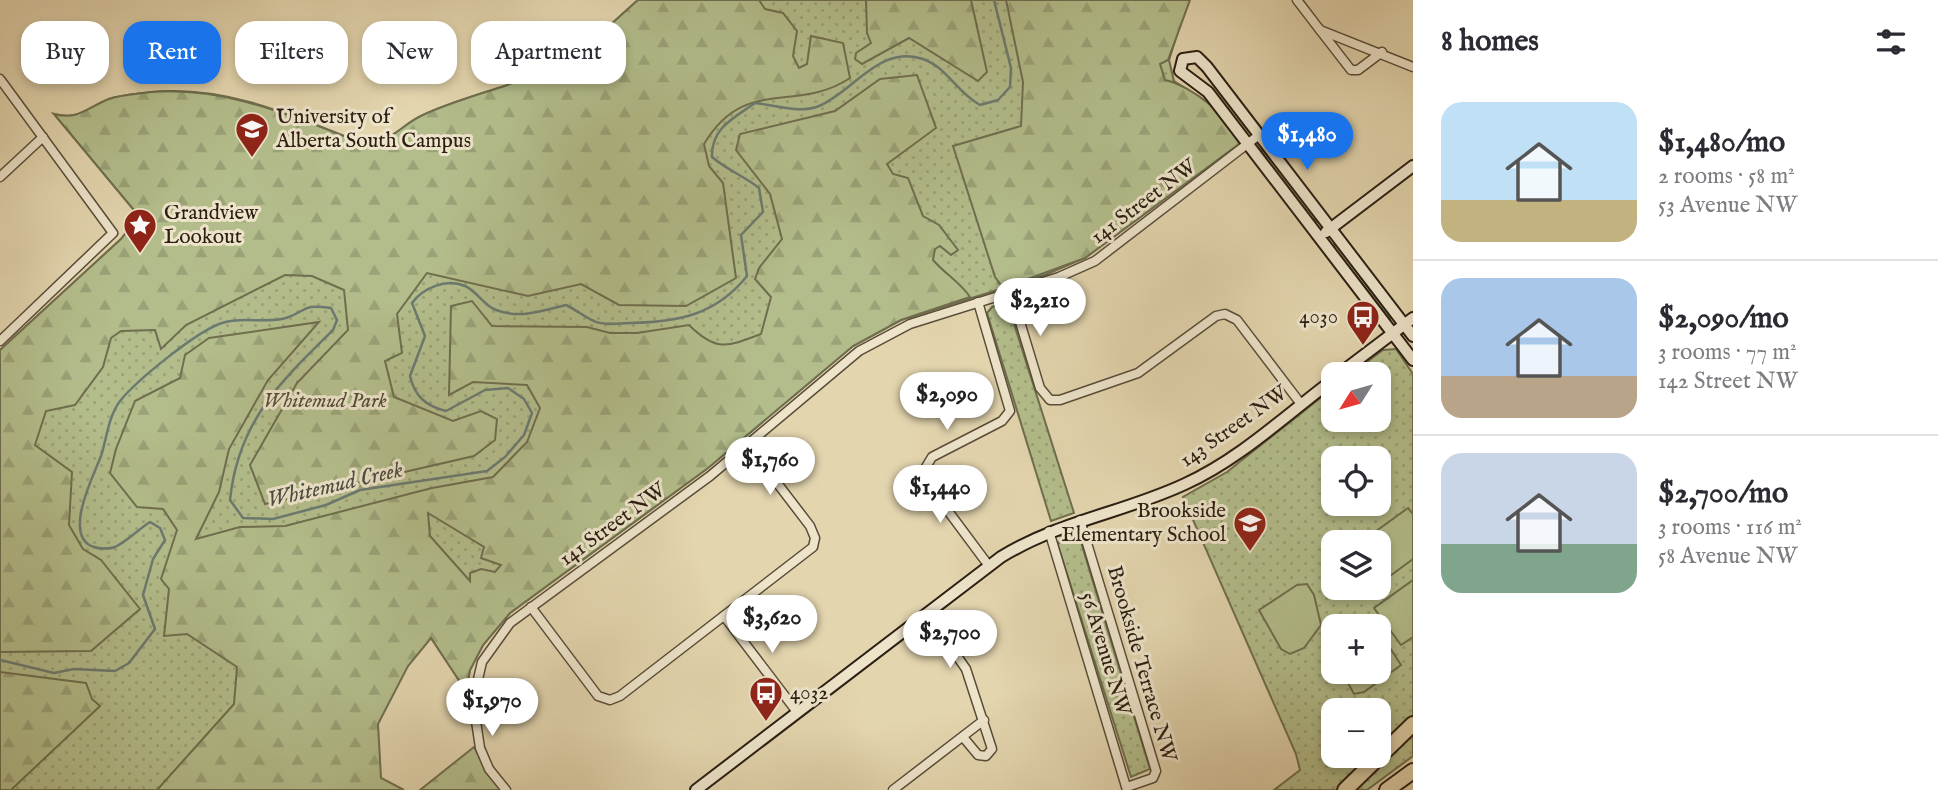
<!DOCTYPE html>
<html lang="en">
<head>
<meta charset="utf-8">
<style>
  :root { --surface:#fff; --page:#f2f2f3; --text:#2b2b33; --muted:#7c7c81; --line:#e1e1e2; --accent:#1a73e8 }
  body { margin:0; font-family:"IM FELL English",serif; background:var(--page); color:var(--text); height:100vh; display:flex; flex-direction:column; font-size:26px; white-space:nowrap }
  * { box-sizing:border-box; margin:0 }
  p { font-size:23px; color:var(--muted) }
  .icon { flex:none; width:38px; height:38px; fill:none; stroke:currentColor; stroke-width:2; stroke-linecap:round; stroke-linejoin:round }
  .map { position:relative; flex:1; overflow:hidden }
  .drawer { display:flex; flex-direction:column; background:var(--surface); width:525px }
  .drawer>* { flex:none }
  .guide { position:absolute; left:21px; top:21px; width:665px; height:63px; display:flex; gap:14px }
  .needle { width:46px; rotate:233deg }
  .tools { position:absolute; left:1321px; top:362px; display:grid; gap:14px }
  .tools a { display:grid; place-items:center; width:70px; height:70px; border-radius:14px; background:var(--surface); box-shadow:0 4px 10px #0003; font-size:35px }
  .price { position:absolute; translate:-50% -60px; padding:0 16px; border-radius:24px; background:#fff; color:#222; font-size:23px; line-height:46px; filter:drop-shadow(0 2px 4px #0008) }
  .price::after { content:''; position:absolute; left:50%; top:42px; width:21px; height:16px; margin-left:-10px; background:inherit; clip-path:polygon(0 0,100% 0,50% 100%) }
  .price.active { background:var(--accent); color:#fff }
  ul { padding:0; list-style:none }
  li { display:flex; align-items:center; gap:21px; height:175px; padding:0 28px }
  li+li { border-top:2px solid var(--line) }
  li span { display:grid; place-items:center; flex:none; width:196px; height:140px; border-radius:21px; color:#555 }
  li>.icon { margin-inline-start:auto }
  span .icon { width:84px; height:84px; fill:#fffc; stroke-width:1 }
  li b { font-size:30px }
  h2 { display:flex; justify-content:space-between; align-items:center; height:84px; padding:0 28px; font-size:30px }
  .chip { padding:0 24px; border-radius:21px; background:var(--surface); box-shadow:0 4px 10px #0003; font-size:24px; line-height:63px }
  .chip.active { background:var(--accent); color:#fff }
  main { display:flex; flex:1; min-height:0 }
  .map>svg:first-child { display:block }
  .grass { fill:url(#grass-dots); stroke:#6f6e4e; stroke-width:2; fill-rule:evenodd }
  .forest { fill:url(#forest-firs); stroke:#6f6e4e; stroke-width:2; fill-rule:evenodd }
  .garden { fill:#b3bd8b; stroke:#6f6e4e; stroke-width:2 }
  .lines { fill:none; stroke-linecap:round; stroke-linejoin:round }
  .stream { stroke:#6b7a71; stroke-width:2.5 }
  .street-casing { stroke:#594c39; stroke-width:11 }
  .secondary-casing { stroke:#2b1e12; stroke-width:14 }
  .highway-casing { stroke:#2b1e12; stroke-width:18 }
  .street { stroke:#ede4ca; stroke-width:8 }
  .secondary { stroke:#ede4ca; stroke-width:10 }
  .highway { stroke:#e3d5ae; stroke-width:14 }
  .labels { text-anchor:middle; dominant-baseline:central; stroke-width:6; stroke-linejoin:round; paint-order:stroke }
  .poi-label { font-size:21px; fill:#2b1e12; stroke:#ede4ca; text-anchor:start }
  .street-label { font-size:21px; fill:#2b1e12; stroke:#ede4ca }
  .park-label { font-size:21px; font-style:italic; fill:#544e36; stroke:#ede4ca }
  .water-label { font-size:23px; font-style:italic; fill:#4b4c41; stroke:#ede4ca }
</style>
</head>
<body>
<main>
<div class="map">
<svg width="1413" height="790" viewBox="0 0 1413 790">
  <defs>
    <pattern id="grass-dots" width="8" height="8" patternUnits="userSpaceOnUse" patternTransform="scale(1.75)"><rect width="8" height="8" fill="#b3bd8b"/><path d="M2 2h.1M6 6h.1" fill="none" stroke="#9aa277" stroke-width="1.8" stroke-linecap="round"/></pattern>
    <pattern id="forest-firs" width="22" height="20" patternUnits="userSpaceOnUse" patternTransform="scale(1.75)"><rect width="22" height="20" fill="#b3bd8b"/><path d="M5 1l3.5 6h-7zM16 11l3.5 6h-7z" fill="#9aa277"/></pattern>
  </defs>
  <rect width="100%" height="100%" fill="#e3d5ae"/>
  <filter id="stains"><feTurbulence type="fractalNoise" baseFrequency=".00286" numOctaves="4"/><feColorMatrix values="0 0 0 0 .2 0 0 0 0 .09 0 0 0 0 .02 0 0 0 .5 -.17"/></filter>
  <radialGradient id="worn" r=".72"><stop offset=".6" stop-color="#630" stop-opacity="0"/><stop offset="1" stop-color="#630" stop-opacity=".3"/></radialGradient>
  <!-- grass -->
  <g class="grass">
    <path d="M638,0h550l-19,60 5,21 41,26 24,37 -154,114 -40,17 -144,45 -48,26 -145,122 -198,145 -27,32 -13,25 -4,21 -35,-53 -179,152h-252v-440l121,-111 18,-23 -85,-102c25,7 34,-7 55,-15 12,-4 29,-5 42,-7 76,-7 143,24 211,51 28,3 38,-18 61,-28 45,-21 97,-29 140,-54 28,-16 51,-40 75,-61z"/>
    <path d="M1259,149l7,3 55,72 -9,-6z"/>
    <path d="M1334,240l55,71 1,8 -55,-70z"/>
    <path d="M1004,302l5,6 65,205 -23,8 -64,-208 5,-6z"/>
    <path d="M1396,349l17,25v341l-34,34v-39h-45v46h38l-34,34h-64l26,-20 -4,-16 -113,-257 44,-25 106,-84 1,32h45v-46h-28l32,-24zM1334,458h45v46h-45zM1334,542h45v46h-45zM1334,626h45v46h-45z"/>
    <path d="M1074,533l6,6 70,230 -19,8 -73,-232 3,-8z"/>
    <path d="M1413,732v24l-46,34h-15z"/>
  </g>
  <!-- forest -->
  <g class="forest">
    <path d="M638,0h121l6,9 18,4 14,18 -4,25 6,12 8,-4 4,-28 32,7 7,35c-54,36 -105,-3 -146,66l5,22 14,17 13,95 -50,28 -67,-1 -38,-21 -53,12 -101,-23 -30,41 5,39 -17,8 9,36 59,24 28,-10 16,8 -2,21 -21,16 -209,48 -15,-39 47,-82 51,-53 -4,-40 -32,-14 -27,-1 -99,50 -25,24 -6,-19 -34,1 -10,7 -8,29 -28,38 -29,6 -11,34 37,27 -3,53 14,24 18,11 39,49 -49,42 -91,1v-302l121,-111 18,-23 -85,-102c24,7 34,-7 55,-15 12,-4 29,-5 42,-7 76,-6 142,25 211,51 28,3 38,-18 61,-28 45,-21 97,-29 140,-54 28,-16 51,-40 75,-61z"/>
    <path d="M866,0h105l16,72 -9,9 -69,-43 -47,26 -7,-5 1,-6 15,-10 -4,-10z"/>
    <path d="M1006,0h184l-22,60 -8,4 5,16c24,5 70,38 74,64l-154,114 -82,30 -8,-11 -42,-131 68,-20 2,-44z"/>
    <path d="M917,75l19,53 -49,36 6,10 15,4 15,38 16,9 19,25 -7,5 -11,-9 -5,3 -2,11c12,14 27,22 37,37l-69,23 -48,26 -145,122 -198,145 -27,32 -13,25 -4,21 -35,-53 -23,28 -30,58 3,54 23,12h-247l77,-86 3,-37 -50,-33 -23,2 5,-47 -8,-10 16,-49 -14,-21 -26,-2 -27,-34 6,-24 19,-48 45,-23 5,-23 24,-17 110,-16 -51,58 -39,69 -10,43 -23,47 44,-12 45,-1 147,-38 61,-11 34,-35 13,-34 -13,-23 -54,-3 -24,13 2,-89 21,-5 20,25 95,1 23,6h27l52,-8c27,27 38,22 72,9l10,-37 -16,-18 4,-11 23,-29 -12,-45 -34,-44 4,-16 95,-23 45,-32zM428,513l56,34 -3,11 20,7 -6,7 -14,-3 -11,4v8l-40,-45z"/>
    <path d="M0,672l86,11 6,16 8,7 -89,84h-11z"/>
    <path d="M474,747l22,37 7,6h-83z"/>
  </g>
  <!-- garden -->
  <g class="garden">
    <path d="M1408,508l5,6v45l-34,25v-42h-18z"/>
    <path d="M1413,580v57l-12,8 -27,-37z"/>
    <path d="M1307,584l7,11 7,30 -17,23 -14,6 -9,-5 -22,-39 38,-25z"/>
    <path d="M1379,631l22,34 -37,27 -10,2 -12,-22h37z"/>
  </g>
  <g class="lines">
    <!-- stream -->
    <path class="stream" d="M0,660l54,13 20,-4 41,2 14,-8 26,-34 -12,-34 10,-36 12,-19 -5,-12 -10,-6c-11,7 -23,19 -35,25 -5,2 -16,2 -21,0 -32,-10 -1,-70 7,-91 6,-18 7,-39 19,-55 17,-21 77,-70 102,-78 20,-7 44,1 64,-5 23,-8 15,-14 45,-10l6,12 -4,10c-53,52 -95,92 -103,170l13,18 30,1 53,-14 34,-15 127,-19 18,-14 19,-22 8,-22 -8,-14 -16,-11 -23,2 -39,21c-20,-5 -31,-14 -36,-35l15,-40 -13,-33c11,-15 34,-25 53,-17 12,5 19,20 31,24 24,9 46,1 70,-5 9,4 18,12 28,16 10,5 26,2 37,2 47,-1 85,-8 116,-47l-6,-41 22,-23 -4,-24c-15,-12 -32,-18 -47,-31 -1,-29 22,-39 43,-54 20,2 45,11 64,3 34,-14 61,-62 104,-47 25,9 33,33 57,46l18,-5 12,-13 1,-19 -17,-68"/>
    <defs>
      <g id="street">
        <path d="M1297,0l23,30 93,37"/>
        <path d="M1320,30l31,40h7l24,-18"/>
        <path d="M0,79l113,154 -113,108"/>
        <path d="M0,177l43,-40"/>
        <path d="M1011,292l29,96 10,12h10l78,-27 78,-57 9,-2 12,6 64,84"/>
        <path d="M978,302l32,109 -8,10 -70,36 -9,15 5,12 61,82"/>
        <path d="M1080,520l76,251 -3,7 -26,9"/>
        <path d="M1049,531l78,259"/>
        <path d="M531,607l67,89 12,4 10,-4 193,-149 2,-9 -5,-12 -62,-81"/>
        <path d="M927,613l39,56 26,80 -6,7 -8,-1 -15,-18"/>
        <path d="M724,616l73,96"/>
        <path d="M506,790l-17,-21 -9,-21 -7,-47 9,-39 28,-39 200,-147 149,-125 51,-27 149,-47 36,-16 164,-126"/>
        <path d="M893,790l91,-70"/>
      </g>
      <g id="secondary">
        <path d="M1326,232l87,-66"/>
        <path d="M1413,336l-206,-269 -10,-10 -14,2 -3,12 28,21 205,268"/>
        <path d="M1339,374l74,-56"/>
        <path d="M696,790l305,-233c61,-37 122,-44 184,-73 55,-25 101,-69 149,-105"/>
      </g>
      <g id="highway">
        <path d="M1345,790l68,-66"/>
        <path d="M1387,790l26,-19"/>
      </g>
    </defs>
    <!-- street casing -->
    <use href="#street" class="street-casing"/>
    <!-- secondary casing -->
    <use href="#secondary" class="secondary-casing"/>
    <!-- highway casing -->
    <use href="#highway" class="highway-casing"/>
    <!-- street -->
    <use href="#street" class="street"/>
    <!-- secondary -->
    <use href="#secondary" class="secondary"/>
    <!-- highway -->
    <use href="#highway" class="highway"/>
  </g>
  <!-- icons -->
  <defs>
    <symbol id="university-pin" viewBox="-11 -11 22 30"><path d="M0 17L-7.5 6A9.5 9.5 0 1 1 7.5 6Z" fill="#8f2418" stroke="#ede4ca"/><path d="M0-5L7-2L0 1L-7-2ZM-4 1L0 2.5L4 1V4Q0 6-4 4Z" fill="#fff"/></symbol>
    <symbol id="sight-pin" viewBox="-11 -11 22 30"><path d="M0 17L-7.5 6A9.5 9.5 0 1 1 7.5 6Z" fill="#8f2418" stroke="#ede4ca"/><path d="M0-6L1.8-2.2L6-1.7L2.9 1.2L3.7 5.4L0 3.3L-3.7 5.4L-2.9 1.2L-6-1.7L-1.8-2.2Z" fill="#fff"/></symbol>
    <symbol id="bus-pin" viewBox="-11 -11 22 30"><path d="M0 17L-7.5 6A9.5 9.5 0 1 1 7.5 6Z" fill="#8f2418" stroke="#ede4ca"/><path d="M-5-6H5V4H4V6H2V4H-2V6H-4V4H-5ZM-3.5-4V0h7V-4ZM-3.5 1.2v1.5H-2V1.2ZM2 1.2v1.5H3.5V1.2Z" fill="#fff"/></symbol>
    <symbol id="school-pin" viewBox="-11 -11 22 30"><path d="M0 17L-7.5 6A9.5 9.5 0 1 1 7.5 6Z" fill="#8f2418" stroke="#ede4ca"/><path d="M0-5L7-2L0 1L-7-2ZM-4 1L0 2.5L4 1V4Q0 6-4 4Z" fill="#fff"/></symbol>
  </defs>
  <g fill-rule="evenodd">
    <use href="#university-pin" x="233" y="110" width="38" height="52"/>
    <use href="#sight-pin" x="121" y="206" width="38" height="52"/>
    <use href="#bus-pin" x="1344" y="298" width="38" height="52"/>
    <use href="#school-pin" x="1231" y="504" width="38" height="52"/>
    <use href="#bus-pin" x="747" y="674" width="38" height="52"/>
  </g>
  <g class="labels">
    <!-- poi labels -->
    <g class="poi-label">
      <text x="276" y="117">University of<tspan x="276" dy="24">Alberta South Campus</tspan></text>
      <text x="164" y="213">Grandview<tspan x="164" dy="24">Lookout</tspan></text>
      <text x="1338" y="317" text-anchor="end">4030</text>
      <text x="1226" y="511" text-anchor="end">Brookside<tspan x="1226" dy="24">Elementary School</tspan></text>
      <text x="790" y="693">4032</text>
    </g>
    <!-- street labels -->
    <g class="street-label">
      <text transform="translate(1144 202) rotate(-37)">141 Street NW</text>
      <text transform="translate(1234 427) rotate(-35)">143 Street NW</text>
      <text transform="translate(613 525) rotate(-36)">141 Street NW</text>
      <text transform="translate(1105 654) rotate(73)">56 Avenue NW</text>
      <text transform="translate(1141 664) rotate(74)">Brookside Terrace NW</text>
    </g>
    <!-- park labels -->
    <g class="park-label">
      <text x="325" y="401">Whitemud Park</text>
    </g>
    <!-- water labels -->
    <g class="water-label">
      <text transform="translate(335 485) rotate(-13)">Whitemud Creek</text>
    </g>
  </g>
  <rect width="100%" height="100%" filter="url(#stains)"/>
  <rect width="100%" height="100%" fill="url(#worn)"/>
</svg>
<div class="tools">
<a><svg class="needle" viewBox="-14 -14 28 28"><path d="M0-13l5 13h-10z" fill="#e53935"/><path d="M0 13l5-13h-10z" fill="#7c7c81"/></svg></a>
<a><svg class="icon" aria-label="locate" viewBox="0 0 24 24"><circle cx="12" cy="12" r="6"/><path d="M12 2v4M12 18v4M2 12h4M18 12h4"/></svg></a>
<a><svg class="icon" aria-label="layers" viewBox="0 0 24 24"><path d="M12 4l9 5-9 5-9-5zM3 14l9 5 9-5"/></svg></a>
<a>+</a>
<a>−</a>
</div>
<b class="price active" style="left:1307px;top:172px">$1,480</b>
<b class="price" style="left:1040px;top:338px">$2,210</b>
<b class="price" style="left:947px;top:432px">$2,090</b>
<b class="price" style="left:770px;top:497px">$1,760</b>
<b class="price" style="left:940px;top:525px">$1,440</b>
<b class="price" style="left:772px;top:655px">$3,620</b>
<b class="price" style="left:950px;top:670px">$2,700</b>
<b class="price" style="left:492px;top:738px">$1,970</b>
<div class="guide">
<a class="chip">Buy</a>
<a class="chip active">Rent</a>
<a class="chip">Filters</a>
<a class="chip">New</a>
<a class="chip">Apartment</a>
</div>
</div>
<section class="drawer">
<h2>8 homes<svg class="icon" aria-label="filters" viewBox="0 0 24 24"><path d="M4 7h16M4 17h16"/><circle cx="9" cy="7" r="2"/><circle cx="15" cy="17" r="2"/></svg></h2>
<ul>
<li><span style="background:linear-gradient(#bfe0f5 70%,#c2b280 0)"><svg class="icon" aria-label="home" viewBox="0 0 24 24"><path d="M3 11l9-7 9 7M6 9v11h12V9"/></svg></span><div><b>$1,480/mo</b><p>2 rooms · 58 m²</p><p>53 Avenue NW</p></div></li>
<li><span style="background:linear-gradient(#a9c7e8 70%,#b9a48a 0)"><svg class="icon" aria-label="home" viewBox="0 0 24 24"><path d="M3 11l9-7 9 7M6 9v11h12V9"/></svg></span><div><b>$2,090/mo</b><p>3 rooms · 77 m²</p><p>142 Street NW</p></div></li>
<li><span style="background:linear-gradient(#c9d6e8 65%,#7fa58c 0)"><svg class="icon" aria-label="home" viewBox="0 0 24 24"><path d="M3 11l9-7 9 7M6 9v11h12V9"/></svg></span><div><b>$2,700/mo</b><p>3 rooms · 116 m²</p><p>58 Avenue NW</p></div></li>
</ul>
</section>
</main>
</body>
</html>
